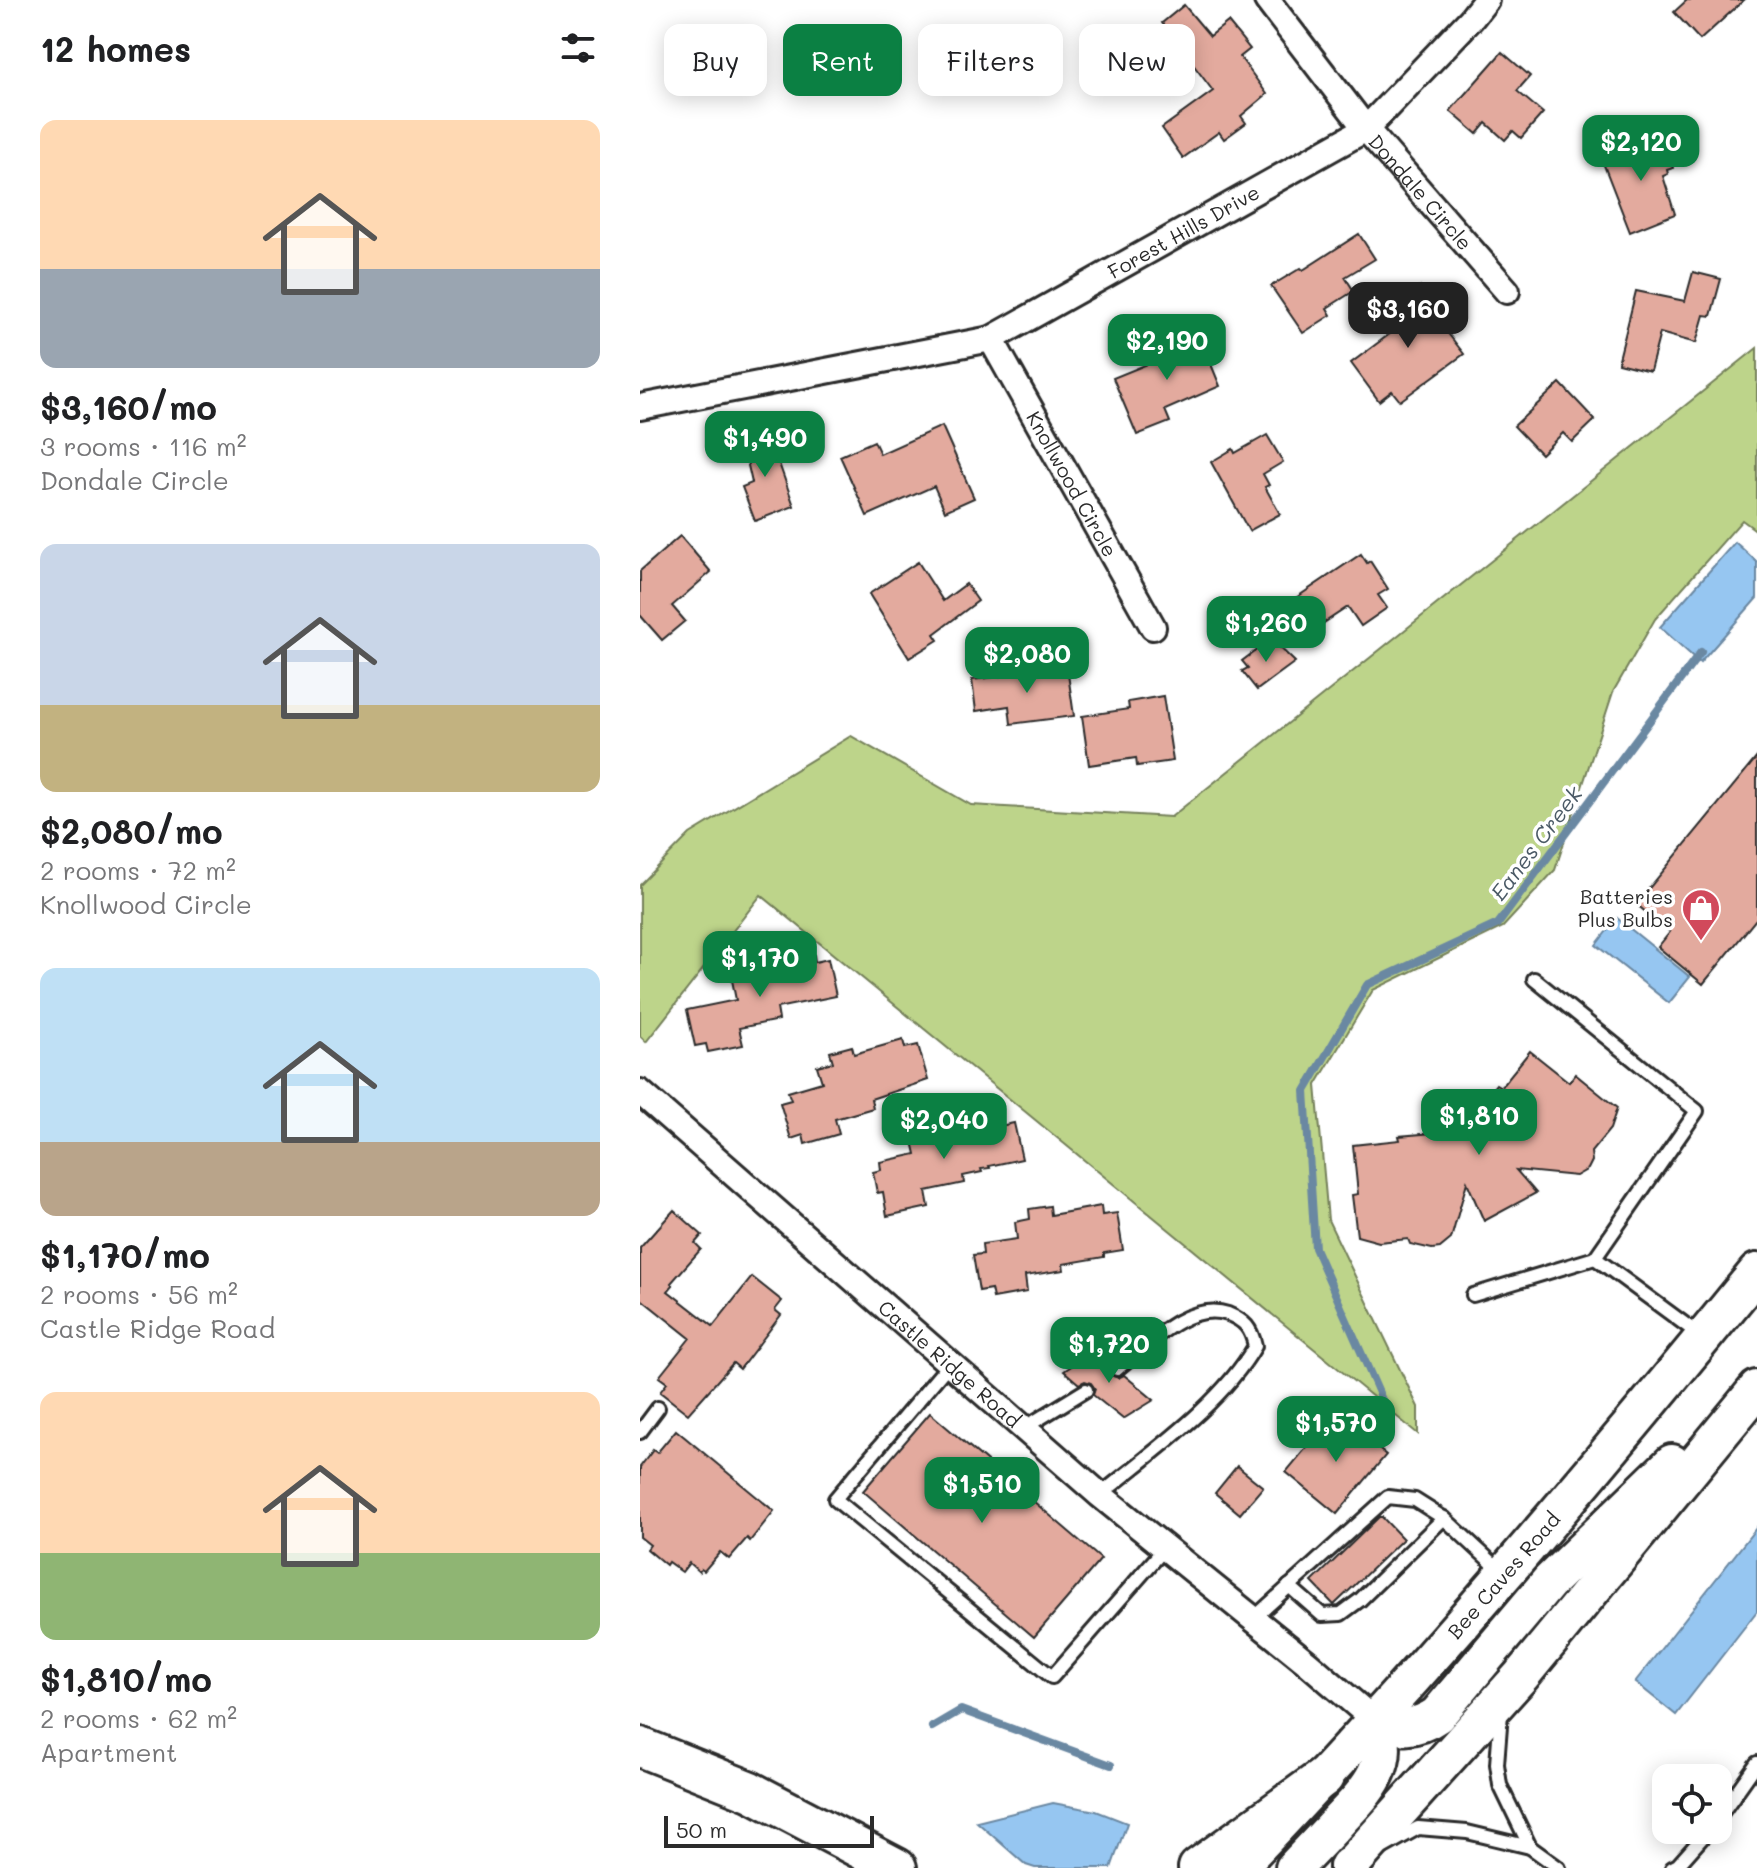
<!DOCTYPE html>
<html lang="en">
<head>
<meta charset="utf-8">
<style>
  :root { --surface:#fff; --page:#f6f6f6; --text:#202124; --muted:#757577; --accent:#0b8043 }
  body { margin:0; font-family:Mali,sans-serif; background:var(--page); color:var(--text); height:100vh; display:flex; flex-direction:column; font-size:30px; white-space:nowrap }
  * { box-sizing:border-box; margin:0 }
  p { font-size:26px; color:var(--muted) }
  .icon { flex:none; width:44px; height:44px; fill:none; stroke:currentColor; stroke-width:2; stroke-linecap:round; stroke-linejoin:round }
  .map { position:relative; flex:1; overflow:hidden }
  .panel { display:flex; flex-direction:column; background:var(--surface); width:640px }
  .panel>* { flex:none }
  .top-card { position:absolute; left:24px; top:24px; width:760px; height:72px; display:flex; gap:16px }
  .buttons { position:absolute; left:1012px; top:1764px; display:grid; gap:16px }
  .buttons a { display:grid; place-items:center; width:80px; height:80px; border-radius:16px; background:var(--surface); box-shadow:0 4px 20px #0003; font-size:40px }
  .scale { position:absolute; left:24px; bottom:20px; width:210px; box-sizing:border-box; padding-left:8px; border:4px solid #2b2b2b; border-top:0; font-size:22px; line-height:28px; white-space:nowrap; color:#2b2b2b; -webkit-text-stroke:6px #fff; paint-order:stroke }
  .price { position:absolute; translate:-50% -68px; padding:0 18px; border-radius:16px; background:var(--accent); color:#fff; font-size:26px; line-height:52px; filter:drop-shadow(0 2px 4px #0008) }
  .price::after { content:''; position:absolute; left:50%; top:48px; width:24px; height:18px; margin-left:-12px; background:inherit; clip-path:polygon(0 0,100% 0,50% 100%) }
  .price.on { background:#222; color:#fff }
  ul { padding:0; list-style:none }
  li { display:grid; align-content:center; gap:16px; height:424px; padding:0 40px }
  li span { display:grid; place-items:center; height:248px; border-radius:16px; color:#555 }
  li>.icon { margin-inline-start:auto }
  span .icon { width:144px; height:144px; fill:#fffc; stroke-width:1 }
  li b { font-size:34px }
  h2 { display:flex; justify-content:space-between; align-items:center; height:96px; padding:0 40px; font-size:34px }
  .chip { padding:0 28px; border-radius:16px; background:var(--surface); box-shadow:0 4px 20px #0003; font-size:28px; line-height:72px }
  .chip.on { background:var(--accent); color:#fff }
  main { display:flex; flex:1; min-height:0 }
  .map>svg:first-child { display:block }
  .green { fill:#bdd48a; stroke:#74805a; stroke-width:2 }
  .water { fill:#96c6f1; stroke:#6b88a2; stroke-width:2 }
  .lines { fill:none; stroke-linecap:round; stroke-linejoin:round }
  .stream { stroke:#6b88a2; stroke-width:8 }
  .building { fill:#e3aa9e; stroke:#2b2b2b; stroke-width:2 }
  .service-casing { stroke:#2b2b2b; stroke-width:18 }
  .minor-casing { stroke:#2b2b2b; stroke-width:30 }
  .primary-casing { stroke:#2b2b2b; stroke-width:42 }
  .trunk-casing { stroke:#2b2b2b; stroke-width:44 }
  .service { stroke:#fff; stroke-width:12 }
  .minor { stroke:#fff; stroke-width:24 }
  .primary { stroke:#fff; stroke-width:36 }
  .trunk { stroke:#fff; stroke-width:38 }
  .labels { text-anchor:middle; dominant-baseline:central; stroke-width:7; stroke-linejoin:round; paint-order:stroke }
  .street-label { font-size:20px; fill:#2b2b2b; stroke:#fff }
  .poi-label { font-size:20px; fill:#2b2b2b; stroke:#fff; text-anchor:end }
  .water-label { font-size:22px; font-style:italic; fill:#4b5a66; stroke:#fff }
</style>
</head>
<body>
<main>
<section class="panel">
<h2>12 homes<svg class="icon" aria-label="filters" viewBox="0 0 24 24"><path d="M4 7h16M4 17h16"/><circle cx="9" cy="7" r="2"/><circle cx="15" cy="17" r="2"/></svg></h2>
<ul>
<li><span style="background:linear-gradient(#ffd9b3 60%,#9aa5b1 0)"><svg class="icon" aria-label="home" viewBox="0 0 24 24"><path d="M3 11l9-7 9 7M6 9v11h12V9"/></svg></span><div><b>$3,160/mo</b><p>3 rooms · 116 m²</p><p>Dondale Circle</p></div></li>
<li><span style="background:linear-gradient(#c9d6e8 65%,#c2b280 0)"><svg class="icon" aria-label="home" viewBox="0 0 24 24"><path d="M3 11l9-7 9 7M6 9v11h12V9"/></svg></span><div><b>$2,080/mo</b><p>2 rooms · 72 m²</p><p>Knollwood Circle</p></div></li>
<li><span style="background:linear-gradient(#bfe0f5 70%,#b9a48a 0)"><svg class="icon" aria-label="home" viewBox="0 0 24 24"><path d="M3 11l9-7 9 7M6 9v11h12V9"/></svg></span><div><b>$1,170/mo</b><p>2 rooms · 56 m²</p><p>Castle Ridge Road</p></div></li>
<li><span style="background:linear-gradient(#ffd9b3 65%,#8fb573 0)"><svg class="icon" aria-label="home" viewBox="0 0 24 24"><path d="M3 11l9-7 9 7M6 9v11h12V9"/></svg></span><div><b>$1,810/mo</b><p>2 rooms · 62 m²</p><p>Apartment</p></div></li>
</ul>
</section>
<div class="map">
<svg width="1117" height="1868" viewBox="0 0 1117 1868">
  <rect width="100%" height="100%" fill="#fff"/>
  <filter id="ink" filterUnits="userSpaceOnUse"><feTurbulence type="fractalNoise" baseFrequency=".0125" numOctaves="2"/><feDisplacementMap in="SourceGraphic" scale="16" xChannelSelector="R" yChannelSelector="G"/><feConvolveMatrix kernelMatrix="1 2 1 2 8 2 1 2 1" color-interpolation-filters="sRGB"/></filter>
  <g filter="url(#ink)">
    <!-- green -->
    <path class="green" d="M1117,348v183l-15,-11 -87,99 -42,73 -58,178 -52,57 -130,63 -57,95 12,135 90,187v27l-657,-539 -115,147 -6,-6v-151l50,-51 161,-98 120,69 200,12z"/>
    <!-- water -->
    <g class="water">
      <path d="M1095,542l22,20v36l-57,65 -40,-36z"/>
      <path d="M977,918l73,59 -21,26 -73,-58z"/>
      <path d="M1117,1527v84l-81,104 -41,-33z"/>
      <path d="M413,1803l43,8 31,12 -16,45h-76l-9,-3 -49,-43z"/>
    </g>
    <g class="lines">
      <!-- stream -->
      <g class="stream">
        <path d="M743,1402l-68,-154 -10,-157 62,-106 131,-61 203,-272"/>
        <path d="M292,1727l29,-17 150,55"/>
      </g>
    </g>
    <!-- building -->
    <g class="building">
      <path d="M1047,0h57l-44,40 -26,-28z"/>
      <path d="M544,5l26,31 18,-14 22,27 -10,8 27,37 -26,22 5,7 -22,16 -5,-7 -36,26 -21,-30 51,-37 -51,-68z"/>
      <path d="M862,52l28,24 -13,15 26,22 -22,25 -8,-7 -8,9 -19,-17 -9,11 -27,-23z"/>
      <path d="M1021,137l12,31 -6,2 1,4 -5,2 12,38 -45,18 -28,-72z"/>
      <path d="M719,234l16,25 -30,18 9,14 -27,17 4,7 -28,18 -32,-47 30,-18 2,2z"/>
      <path d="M1053,272l28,7 -10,37 -7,-1 -8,28 -36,-10 -10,38 -32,-8 18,-72 49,10z"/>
      <path d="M780,287l20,28 -4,3 28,36 -64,47 -8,-10 -13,10 -28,-38 44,-33 -11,-16z"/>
      <path d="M555,325l25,61 -55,24 5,12 -33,13 -24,-57 64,-26 -7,-16z"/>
      <path d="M920,383l35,37 -23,22 -9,-9 -22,21 -27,-28z"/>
      <path d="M302,426l32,72 -29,13 -11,-25 -67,30 -27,-60 34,-15 6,13z"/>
      <path d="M128,432l26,74 -39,15 -13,-34 10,-4 -10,-44z"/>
      <path d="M627,435l16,27 -20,12 6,11 -4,2 15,27 -31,17 -38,-69 22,-13 2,4z"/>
      <path d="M40,536l31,36 -39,34 13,15 -23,19 -22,-25v-44z"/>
      <path d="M721,554l6,9 3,-2 18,28 -10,6 9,13 -26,18 -13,-19 -53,35 -20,-30z"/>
      <path d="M278,562l25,39 23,-17 12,17 -44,33 4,6 -29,18 -40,-64z"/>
      <path d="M631,639l24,23 -38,28 -15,-19 6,-3 -6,-7z"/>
      <path d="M427,667l7,49 -63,8 -2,-18 -33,5 -4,-31z"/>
      <path d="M523,696l10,65 -36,5 -1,-8 -47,7 -7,-49 47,-7 -1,-7z"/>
      <path d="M1117,757v161l-54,66 -45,-37 12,-15 -34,-28z"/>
      <path d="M174,955l1,7 13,-3 8,37 -59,12 2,12 -40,8 4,17 -35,7 -2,-8 -11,2 -8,-36 49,-10 -4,-20 10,-2 -3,-16 24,-5 2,9z"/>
      <path d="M263,1040l2,8 13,-3 10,35 -57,19 2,9 -38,11 4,15 -34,10 -2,-9 -12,4 -11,-36 11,-3 -3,-8 34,-10 -5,-16 16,-4 -3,-10 22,-6 2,8z"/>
      <path d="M890,1051l39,31 6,-8 42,34 -7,21 -19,23 1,9 -4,8 -12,7 -60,-6 20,23 -52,28 -17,-39 -16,57 -11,9 -8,1 -22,-5 -2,-5 -29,3 -22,-6 -5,-41 6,-1 -5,-49 47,-5 -1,-4 46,-4 22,-12 29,-36 5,3z"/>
      <path d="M359,1117l1,9 14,-3 8,36 -33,7 1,2 -9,1 1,3 -19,4 1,7 -38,8 3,16 -42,9 -4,-24 -6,1 -4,-21 8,-2 -1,-8 36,-8 -4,-17 14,-3 -1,-9 22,-5 2,8z"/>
      <path d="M410,1206l1,9 50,-9 1,9 15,-2 6,37 -19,3v4l-41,7 1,6 -39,6 2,16 -34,6 -2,-9 -12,2 -6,-36 10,-1 -1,-10 35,-5 -2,-17 15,-3 -1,-10z"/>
      <path d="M34,1210l28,25 -7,8 6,6 -30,34 2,2 -5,6 45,35 39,-49 30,24 -7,9 6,5 -41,54 -7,-6 -45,51 -28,-22 7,-9 -8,-6 31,-39 -50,-40v-50z"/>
      <path d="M455,1350l16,13 -3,7 3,5 7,3 6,-3 30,25 -31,19 -30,-24 2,-6 -4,-6 -6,-2 -6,3 -15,-13z"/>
      <path d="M290,1413l171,146 -67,78 -171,-146z"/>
      <path d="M695,1413l51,42 -49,59 -51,-42z"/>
      <path d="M36,1430l98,81 -24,30 -3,-3 -18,21 -9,-7 -16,19 -3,-2 -2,3 -10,-9 -7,9 -14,-10 -2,3 -19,-16 3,-4 -10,-8v-70l13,-17 4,3z"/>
      <path d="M597,1466l26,21 -23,27 -25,-21z"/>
      <path d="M739,1517h3l21,22 -69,66 -22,-23z"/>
    </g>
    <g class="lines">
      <defs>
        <g id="service">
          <path d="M894,979l163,132 -102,147 106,78"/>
          <path d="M833,1295l122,-37"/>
          <path d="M309,1364l-114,135 217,178 112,-128"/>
          <path d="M384,1428l62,-38"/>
          <path d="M0,1432l18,-24"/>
          <path d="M460,1495c52,-43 121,-90 155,-149 -4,-18 -10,-25 -27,-32 -40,-14 -82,32 -111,55"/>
          <path d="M649,1586l33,29 19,-1 19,-14 84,-82"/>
          <path d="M613,1619l135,-122 27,3 30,19 56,52"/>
          <path d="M861,1713l-4,51 3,21 30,62"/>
          <path d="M1078,1818l39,-55"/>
          <path d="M744,1847l34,-19 49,4 63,15 29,21"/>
          <path d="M1032,1868l6,-3 31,-35"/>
        </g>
        <g id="minor">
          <path id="s1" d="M627,0l99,129 141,162"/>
          <path id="s2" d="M351,339l162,288"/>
          <path id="s3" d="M0,407l351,-68 375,-210 105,-110 15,-19"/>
          <path id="s4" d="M0,1092l460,403 209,169 66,57"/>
        </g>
        <g id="primary">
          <path d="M735,1721c23,8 42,8 62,-6l112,-133 123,-119"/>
          <path id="s5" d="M597,1868c183,-190 354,-392 520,-596"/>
          <path d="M654,1868c16,-17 32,-33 47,-50 27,-28 54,-56 34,-97"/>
          <path d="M708,1868l173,-192 236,-287"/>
        </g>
        <g id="trunk">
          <path d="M0,1747l110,44 147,77"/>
          <path d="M558,1868l126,-91"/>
          <path d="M709,1868v-1"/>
        </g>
      </defs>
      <!-- service casing -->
      <use href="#service" class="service-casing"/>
      <!-- minor casing -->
      <use href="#minor" class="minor-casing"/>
      <!-- primary casing -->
      <use href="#primary" class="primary-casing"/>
      <!-- trunk casing -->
      <use href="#trunk" class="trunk-casing"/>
      <!-- service -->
      <use href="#service" class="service"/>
      <!-- minor -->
      <use href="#minor" class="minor"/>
      <!-- primary -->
      <use href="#primary" class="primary"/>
      <!-- trunk -->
      <use href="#trunk" class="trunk"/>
    </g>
  </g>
  <!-- icons -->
  <defs>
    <symbol id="shop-pin" viewBox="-11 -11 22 30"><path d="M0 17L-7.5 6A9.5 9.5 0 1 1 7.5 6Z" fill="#d1495b" stroke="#fff"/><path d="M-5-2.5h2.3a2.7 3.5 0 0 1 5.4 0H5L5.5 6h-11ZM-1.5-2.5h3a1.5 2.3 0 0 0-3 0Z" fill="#fff"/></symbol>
  </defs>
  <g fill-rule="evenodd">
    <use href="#shop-pin" x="1039" y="886" width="44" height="60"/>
  </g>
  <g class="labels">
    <!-- street labels -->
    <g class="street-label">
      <text stroke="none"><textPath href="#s1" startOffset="246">Dondale Circle</textPath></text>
      <text stroke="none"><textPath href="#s3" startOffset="578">Forest Hills Drive</textPath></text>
      <text stroke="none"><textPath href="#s2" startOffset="166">Knollwood Circle</textPath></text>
      <text stroke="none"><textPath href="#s4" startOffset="412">Castle Ridge Road</textPath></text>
      <text stroke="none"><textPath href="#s5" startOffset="396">Bee Caves Road</textPath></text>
    </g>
    <!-- poi labels -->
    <g class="poi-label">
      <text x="1033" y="896">Batteries<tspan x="1033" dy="23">Plus Bulbs</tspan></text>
    </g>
    <!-- water labels -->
    <g class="water-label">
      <text transform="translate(896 843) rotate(-53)">Eanes Creek</text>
    </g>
  </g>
</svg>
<div class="buttons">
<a><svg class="icon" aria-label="locate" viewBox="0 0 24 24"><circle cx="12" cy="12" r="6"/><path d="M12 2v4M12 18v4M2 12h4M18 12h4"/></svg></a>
</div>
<div class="scale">50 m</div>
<b class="price" style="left:1001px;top:183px">$2,120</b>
<b class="price on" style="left:768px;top:350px">$3,160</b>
<b class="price" style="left:527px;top:382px">$2,190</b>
<b class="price" style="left:125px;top:479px">$1,490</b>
<b class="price" style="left:626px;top:664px">$1,260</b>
<b class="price" style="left:387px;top:695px">$2,080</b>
<b class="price" style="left:120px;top:999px">$1,170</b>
<b class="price" style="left:839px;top:1157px">$1,810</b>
<b class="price" style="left:304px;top:1161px">$2,040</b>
<b class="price" style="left:469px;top:1385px">$1,720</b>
<b class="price" style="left:696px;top:1464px">$1,570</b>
<b class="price" style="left:342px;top:1525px">$1,510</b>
<div class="top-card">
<a class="chip">Buy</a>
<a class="chip on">Rent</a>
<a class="chip">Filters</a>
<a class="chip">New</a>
</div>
</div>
</main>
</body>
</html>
